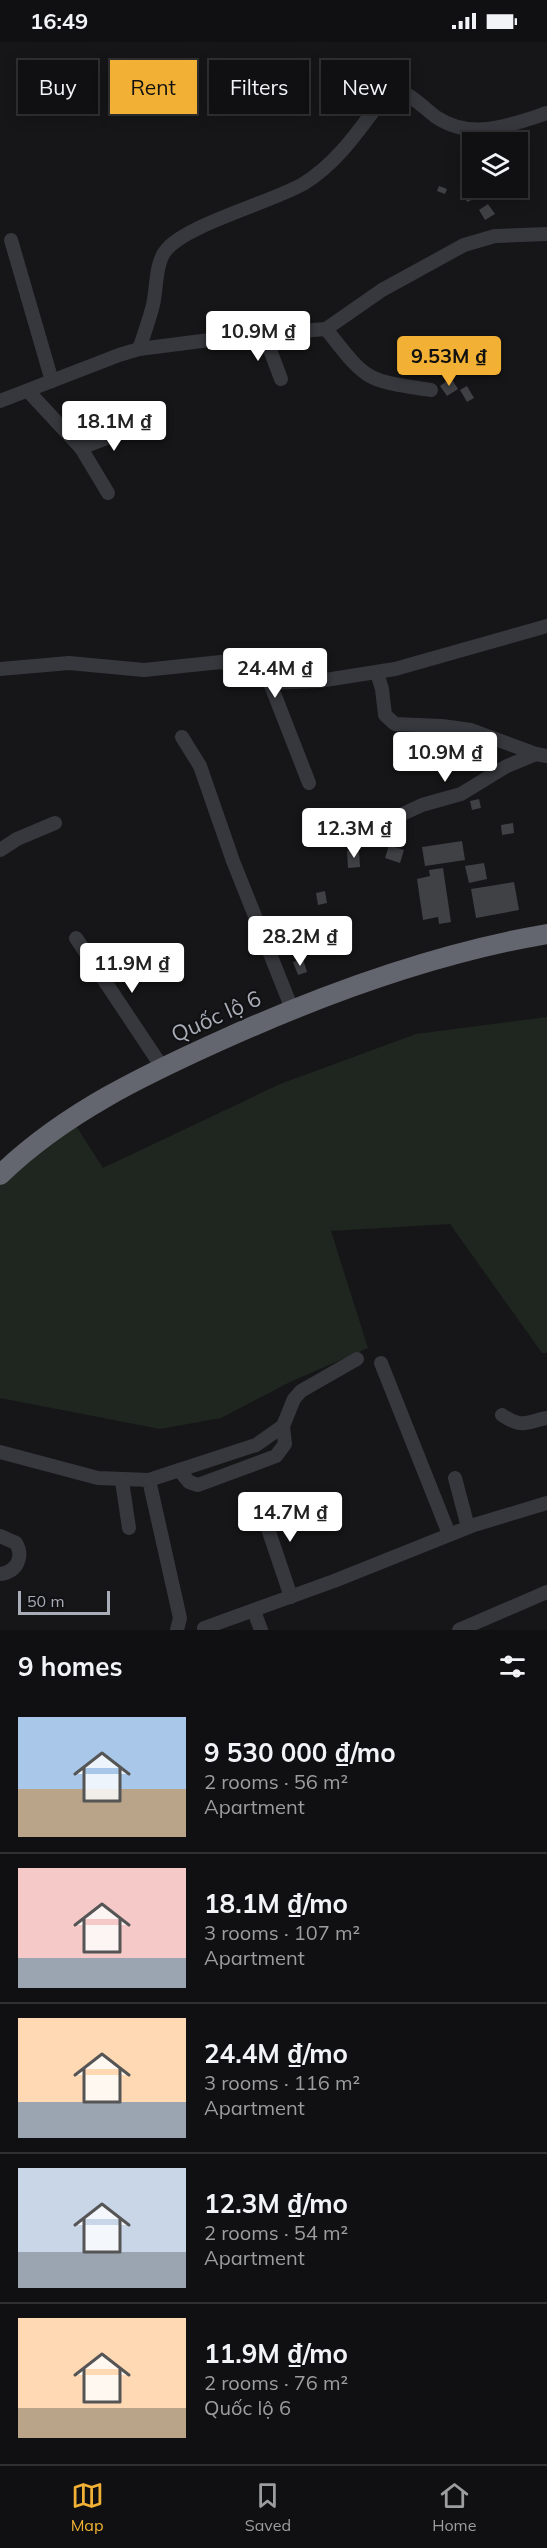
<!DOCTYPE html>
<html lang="en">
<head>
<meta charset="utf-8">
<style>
  :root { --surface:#101012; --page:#19191b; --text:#f1f3f6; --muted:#9c9d9f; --line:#303032; --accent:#f2b134 }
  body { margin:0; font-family:Mulish,sans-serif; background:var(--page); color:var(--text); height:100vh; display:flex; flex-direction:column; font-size:22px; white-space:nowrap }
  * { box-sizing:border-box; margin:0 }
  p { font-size:20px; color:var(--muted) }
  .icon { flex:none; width:33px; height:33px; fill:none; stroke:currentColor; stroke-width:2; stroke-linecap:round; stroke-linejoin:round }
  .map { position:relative; height:1588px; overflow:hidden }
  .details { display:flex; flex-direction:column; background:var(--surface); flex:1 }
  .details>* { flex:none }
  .top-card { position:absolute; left:18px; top:18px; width:512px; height:54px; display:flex; gap:12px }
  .fabs { position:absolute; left:462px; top:90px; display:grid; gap:12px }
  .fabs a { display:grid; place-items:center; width:66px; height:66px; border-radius:0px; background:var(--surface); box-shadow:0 3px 15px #0003,0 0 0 2px var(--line); font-size:30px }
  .scale { position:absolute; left:18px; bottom:15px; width:92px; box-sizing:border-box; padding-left:6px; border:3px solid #a8adb8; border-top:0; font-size:16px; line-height:21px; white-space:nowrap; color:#a8adb8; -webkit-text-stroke:4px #111113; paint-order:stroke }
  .price { position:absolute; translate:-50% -51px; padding:0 14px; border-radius:6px; background:#fff; color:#222; font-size:20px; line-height:39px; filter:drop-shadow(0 2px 3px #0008) }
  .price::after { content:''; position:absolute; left:50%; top:36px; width:18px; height:14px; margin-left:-9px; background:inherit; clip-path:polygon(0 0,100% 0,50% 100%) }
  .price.current { background:var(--accent); color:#111 }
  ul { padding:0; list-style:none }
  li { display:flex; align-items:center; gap:18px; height:150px; padding:0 18px }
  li+li { border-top:2px solid var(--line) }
  li span { display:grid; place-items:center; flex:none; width:168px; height:120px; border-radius:0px; color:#555 }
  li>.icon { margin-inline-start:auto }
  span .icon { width:72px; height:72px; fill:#fffc; stroke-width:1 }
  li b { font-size:26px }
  h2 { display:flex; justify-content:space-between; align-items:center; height:72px; padding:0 18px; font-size:26px }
  .chip { padding:0 21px; border-radius:0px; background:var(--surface); box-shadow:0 3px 15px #0003,0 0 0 2px var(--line); font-size:21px; line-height:54px }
  .chip.current { background:var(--accent); color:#111 }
  .status { display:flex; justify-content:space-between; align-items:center; height:42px; padding:0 30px; background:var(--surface); direction:ltr }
  .status svg { height:16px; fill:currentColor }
  .tabs { display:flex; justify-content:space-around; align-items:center; height:84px; border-top:2px solid var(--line); background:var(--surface); font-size:16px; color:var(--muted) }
  .tabs a { display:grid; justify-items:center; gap:3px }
  .tabs .current { color:var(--accent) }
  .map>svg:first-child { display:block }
  .green { fill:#1e261f }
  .building { fill:#404145 }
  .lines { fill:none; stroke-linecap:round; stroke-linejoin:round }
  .minor { stroke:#37383d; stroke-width:14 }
  .highway { stroke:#63666e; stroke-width:20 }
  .labels { text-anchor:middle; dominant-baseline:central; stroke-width:4.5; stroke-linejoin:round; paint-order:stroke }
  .street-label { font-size:22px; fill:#a8adb8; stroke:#111113 }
</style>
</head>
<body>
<div class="status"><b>16:49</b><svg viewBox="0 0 49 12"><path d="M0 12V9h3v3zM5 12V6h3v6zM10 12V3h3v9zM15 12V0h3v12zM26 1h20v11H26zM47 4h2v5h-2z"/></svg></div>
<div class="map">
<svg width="547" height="1588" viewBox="0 0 547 1588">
  <rect width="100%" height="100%" fill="#161618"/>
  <!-- green -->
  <path class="green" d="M547,975v336h-5l-92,-129 -119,7 37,117 -78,34 -69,36 -61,11 -160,-31v-222l71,-58 32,50 177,-84 136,-50z"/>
  <!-- building -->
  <g class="building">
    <path d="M439,144l8,3 -2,5 -8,-3z"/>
    <path d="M472,149l4,7 -9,4 -3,-7z"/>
    <path d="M488,162l7,10 -10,6 -6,-10z"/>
    <path d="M451,336l7,11 -11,7 -7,-10z"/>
    <path d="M467,344l7,12 -7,4 -7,-12z"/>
    <path d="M479,757l2,9 -9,2 -2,-9z"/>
    <path d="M513,781l1,10 -12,2 -1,-10z"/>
    <path d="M462,799l3,19 -40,6 -3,-19z"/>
    <path d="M389,803l15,5 -4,13 -15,-5z"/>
    <path d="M359,808l1,17 -12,1 -1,-17z"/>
    <path d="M484,821l3,16 -18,4 -4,-17z"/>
    <path d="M443,826l8,54 -12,2 -1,-7 -15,3 -6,-41 13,-3 -1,-6z"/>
    <path d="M514,840l5,28 -43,8 -5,-29z"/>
    <path d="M325,849l2,12 -9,2 -2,-12z"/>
    <path d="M303,917l4,13 -9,3 -5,-13z"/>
  </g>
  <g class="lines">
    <!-- minor -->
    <g class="minor">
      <path d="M11,198l41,141"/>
      <path d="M326,287c41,52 38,51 105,61"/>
      <path d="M264,292l17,45"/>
      <path d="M139,307c5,-14 10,-29 14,-44 4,-17 2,-43 14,-56 22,-25 102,-46 136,-65 36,-22 58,-57 83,-90l8,-5c16,4 29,18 42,28 36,24 75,8 111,-4"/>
      <path d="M28,349l53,57 27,45"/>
      <path d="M0,359l119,-46 20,-6 110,-14 77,-6 56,-39 82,-45 31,-9 52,-2"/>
      <path d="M81,406l54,-21"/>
      <path d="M0,627l69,-6 75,7 77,-8 20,6 29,15 49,-2 76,-12 152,-43"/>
      <path d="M377,631l5,16 3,26 10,9 47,2 29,4 65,24 11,2"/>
      <path d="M270,641l39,100"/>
      <path d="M182,695l18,29 33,95 59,148"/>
      <path d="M364,790l58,-27 39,-11 46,-28 29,-12"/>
      <path d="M0,808l17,-11 38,-16"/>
      <path d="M76,896l86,129"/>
      <path d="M381,1321l68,171"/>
      <path d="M502,1373c21,14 23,7 45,3"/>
      <path d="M0,1410l98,26 51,2 31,138 -3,12"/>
      <path d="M179,1428l10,12 9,3 78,-29 9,-12 -2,-18"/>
      <path d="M455,1436l13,49"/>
      <path d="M149,1438l107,-35 27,-19 11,-27 7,-8 56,-32"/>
      <path d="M122,1439l7,47"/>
      <path d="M258,1457l33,98"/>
      <path d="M0,1494l16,7c8,14 1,29 -16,31"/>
      <path d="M254,1569l7,19"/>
      <path d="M204,1586l130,-47 140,-56 73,-22"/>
      <path d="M459,1588l88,-38"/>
    </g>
    <!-- highway -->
    <path class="highway" d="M0,1133c64,-62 144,-100 224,-136 102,-46 212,-86 323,-105"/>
  </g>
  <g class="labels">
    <!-- street labels -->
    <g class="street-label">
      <text transform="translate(216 974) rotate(-24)">Quốc lộ 6</text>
    </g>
  </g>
</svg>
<div class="fabs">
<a><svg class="icon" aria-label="layers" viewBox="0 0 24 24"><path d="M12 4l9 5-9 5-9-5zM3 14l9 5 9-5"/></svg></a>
</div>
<div class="scale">50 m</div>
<b class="price" style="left:258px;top:320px">10.9M ₫</b>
<b class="price current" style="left:449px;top:345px">9.53M ₫</b>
<b class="price" style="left:114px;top:410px">18.1M ₫</b>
<b class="price" style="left:275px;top:657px">24.4M ₫</b>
<b class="price" style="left:445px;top:741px">10.9M ₫</b>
<b class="price" style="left:354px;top:817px">12.3M ₫</b>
<b class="price" style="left:300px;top:925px">28.2M ₫</b>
<b class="price" style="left:132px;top:952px">11.9M ₫</b>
<b class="price" style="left:290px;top:1501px">14.7M ₫</b>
<div class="top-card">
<a class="chip">Buy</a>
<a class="chip current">Rent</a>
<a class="chip">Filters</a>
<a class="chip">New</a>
</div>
</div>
<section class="details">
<h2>9 homes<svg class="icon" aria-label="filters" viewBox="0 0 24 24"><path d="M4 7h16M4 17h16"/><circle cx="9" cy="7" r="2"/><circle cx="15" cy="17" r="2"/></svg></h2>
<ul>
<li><span style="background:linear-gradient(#a9c7e8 60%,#b9a48a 0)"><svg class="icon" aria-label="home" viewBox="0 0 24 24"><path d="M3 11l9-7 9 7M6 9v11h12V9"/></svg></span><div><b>9 530 000 ₫/mo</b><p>2 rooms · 56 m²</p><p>Apartment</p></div></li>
<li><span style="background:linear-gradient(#f6c9c9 75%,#9aa5b1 0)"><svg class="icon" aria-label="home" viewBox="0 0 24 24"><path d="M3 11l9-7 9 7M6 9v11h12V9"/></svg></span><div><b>18.1M ₫/mo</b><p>3 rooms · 107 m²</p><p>Apartment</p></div></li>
<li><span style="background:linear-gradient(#ffd9b3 70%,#9aa5b1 0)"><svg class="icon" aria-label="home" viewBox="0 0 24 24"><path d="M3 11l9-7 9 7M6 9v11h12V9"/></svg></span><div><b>24.4M ₫/mo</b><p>3 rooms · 116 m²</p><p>Apartment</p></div></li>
<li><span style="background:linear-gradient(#c9d6e8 70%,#9aa5b1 0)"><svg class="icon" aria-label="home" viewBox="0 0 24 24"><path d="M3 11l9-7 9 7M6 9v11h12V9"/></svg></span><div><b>12.3M ₫/mo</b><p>2 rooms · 54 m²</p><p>Apartment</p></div></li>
<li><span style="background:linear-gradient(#ffd9b3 75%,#b9a48a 0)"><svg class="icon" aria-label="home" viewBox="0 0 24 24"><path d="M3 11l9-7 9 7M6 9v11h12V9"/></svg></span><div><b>11.9M ₫/mo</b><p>2 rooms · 76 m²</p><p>Quốc lộ 6</p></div></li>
</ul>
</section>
<nav class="tabs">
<a class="current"><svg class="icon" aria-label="map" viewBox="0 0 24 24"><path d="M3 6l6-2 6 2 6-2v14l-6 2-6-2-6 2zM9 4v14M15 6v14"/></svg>Map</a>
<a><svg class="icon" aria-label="saved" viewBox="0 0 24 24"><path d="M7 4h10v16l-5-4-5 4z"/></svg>Saved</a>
<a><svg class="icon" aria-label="home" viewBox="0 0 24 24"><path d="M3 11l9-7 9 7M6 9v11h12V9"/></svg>Home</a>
</nav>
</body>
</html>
